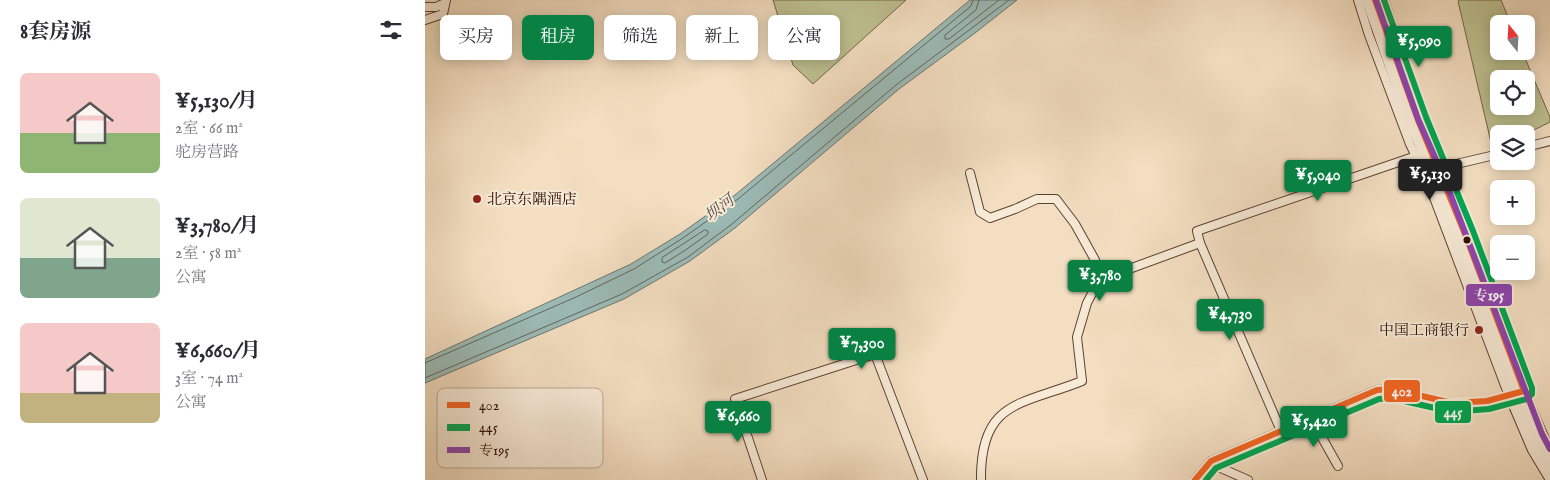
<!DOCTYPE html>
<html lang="zh">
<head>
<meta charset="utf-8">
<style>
  :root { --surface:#fff; --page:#f7f7f7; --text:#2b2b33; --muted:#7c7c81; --accent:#0b8043 }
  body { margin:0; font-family:"IM FELL English","Noto Serif SC",serif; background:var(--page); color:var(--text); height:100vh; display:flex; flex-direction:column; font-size:19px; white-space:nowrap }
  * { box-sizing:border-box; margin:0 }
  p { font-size:16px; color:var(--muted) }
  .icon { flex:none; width:28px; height:28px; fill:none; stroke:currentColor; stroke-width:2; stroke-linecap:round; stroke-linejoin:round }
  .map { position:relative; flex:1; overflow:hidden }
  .details { display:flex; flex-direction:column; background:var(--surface); width:425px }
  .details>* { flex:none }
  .guide { position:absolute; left:15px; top:15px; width:475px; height:45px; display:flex; gap:10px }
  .needle { width:32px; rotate:342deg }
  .fabs { position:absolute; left:1065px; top:15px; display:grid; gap:10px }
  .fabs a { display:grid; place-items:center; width:45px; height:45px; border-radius:8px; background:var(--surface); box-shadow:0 2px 12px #0003; font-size:25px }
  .price { position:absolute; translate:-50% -42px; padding:0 11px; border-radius:5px; background:var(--accent); color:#fff; font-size:16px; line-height:32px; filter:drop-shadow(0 1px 2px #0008) }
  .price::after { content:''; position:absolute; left:50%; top:30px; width:15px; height:11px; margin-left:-8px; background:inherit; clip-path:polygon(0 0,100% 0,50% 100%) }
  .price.on { background:#222; color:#fff }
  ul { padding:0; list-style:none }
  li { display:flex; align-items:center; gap:15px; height:125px; padding:0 20px }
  li span { display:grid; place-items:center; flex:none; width:140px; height:100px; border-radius:8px; color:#555 }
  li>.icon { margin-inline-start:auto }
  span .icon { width:60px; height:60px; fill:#fffc; stroke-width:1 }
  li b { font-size:21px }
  h2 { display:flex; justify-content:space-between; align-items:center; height:60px; padding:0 20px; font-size:21px }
  .pill { padding:0 18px; border-radius:8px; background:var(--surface); box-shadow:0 2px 12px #0003; font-size:18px; line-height:45px }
  .pill.on { background:var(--accent); color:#fff }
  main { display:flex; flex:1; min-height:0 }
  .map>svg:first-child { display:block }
  .green { fill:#bec091; stroke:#746648; fill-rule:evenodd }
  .water { fill:#9cbbb7; stroke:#6f756e }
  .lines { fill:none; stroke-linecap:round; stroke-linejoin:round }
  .shore { stroke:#64645c; stroke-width:1 }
  .street-casing { stroke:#5d4130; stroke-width:10 }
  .secondary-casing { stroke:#2b0d00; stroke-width:12 }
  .street { stroke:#f7ead7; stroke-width:8 }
  .secondary { stroke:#f7ead7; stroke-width:10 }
  .bus-1-casing { stroke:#f7ead7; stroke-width:10 }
  .bus-2-casing { stroke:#f7ead7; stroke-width:10 }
  .bus-3-casing { stroke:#f7ead7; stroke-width:10 }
  .bus-1 { stroke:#f26522; stroke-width:6 }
  .bus-2 { stroke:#00a651; stroke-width:6 }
  .bus-3 { stroke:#8e44ad; stroke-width:6 }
  .poi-dot { fill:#8f2418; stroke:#f7ead7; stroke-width:2 }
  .bus-dot { fill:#2b0d00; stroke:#f7ead7; stroke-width:2 }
  .labels { text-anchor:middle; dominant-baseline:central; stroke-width:4; stroke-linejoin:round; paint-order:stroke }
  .poi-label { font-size:15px; fill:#2b0d00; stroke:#f7ead7; text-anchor:start }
  .water-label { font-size:16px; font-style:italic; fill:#534a40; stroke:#f7ead7 }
  .key { fill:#f7ead7; stroke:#baa896; stroke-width:1 }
  .key-label { font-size:14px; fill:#2b0d00 }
  .line-badge { stroke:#f7ead7; stroke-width:2 }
  .badge-label { font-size:14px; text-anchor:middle; font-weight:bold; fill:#fff }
</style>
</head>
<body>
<main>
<section class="details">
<h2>8套房源<svg class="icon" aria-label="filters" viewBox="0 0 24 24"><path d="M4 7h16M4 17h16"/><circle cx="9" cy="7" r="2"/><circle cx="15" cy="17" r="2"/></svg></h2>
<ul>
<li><span style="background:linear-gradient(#f6c9c9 60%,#8fb573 0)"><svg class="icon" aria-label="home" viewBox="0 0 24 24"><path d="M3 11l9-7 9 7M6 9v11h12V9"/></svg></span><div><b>¥5,130/月</b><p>2室 · 66 m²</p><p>驼房营路</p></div></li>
<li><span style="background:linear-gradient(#dfe7d0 60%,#7fa58c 0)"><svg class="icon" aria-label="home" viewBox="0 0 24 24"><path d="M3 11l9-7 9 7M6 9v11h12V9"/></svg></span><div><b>¥3,780/月</b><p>2室 · 58 m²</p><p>公寓</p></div></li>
<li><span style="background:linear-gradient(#f6c9c9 70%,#c2b280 0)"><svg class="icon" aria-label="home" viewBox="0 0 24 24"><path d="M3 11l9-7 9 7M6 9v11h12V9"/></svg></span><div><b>¥6,660/月</b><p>3室 · 74 m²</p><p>公寓</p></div></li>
</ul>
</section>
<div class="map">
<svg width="1125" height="480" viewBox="0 0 1125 480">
  <rect width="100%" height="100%" fill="#f3dec1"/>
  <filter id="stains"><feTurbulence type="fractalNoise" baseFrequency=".004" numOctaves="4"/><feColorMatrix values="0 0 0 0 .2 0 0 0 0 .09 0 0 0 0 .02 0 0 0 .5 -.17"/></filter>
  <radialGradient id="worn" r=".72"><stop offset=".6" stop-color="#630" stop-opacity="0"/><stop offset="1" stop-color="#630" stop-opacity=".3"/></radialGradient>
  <!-- green -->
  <g class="green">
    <path d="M348,0h133l-93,84 -20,-19z"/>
    <path d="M1034,0h42l10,24h-12v27h23l28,66v5l-24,12h-27v14l-6,3 -35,-150zM1074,79h27v27h-27z"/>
  </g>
  <!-- water -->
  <path class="water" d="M545,0h47l-42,33 -76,56 -164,139 -45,33 -66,38 -199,84v-24l206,-95 49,-30 55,-39z"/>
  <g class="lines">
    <!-- shore -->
    <g class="shore">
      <path d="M554,0l-3,10 -31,25v4h4l50,-39"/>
      <path d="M280,230l3,1v3l-24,17 -19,12 -3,-1v-4z"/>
      <path d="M0,363l151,-66 58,-28 49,-31 55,-39 233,-193 2,-6"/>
      <path d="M0,378l197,-84 66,-37 44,-33 164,-139 113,-85"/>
    </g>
    <defs>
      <g id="street">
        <path d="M933,0l11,35 41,109 17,35 82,217 23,54 18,30"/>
        <path d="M959,0l41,118 1,17"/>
        <path d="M0,7h11l9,-4"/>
        <path d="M0,20l18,-6 3,-14"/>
        <path d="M1101,147l24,-6"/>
        <path d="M1010,169l64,-15"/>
        <path d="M545,173l10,39 10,6 25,-9 22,-10h19l19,25 20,36 4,20 -12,23 -10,34 5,44c-60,24 -102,19 -101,99"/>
        <path d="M674,280l101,-37"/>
        <path d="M886,418l27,48"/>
        <path d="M856,431l-81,-188 -3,-12 222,-76"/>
        <path d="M786,461l3,4 34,15"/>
        <path d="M337,480l-27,-81 140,-45 48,126"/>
        <path d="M770,480l16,-19 166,-71c25,-2 48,9 73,13 19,3 43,-2 62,-8"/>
      </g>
      <g id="secondary">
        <path d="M942,0l43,122 27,61 97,255 16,30"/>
        <path d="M950,0l43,120 26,61 85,223 21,50"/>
      </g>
    </defs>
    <!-- street casing -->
    <use href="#street" class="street-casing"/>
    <!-- secondary casing -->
    <use href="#secondary" class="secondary-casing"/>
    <!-- street -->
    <use href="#street" class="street"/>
    <!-- secondary -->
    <use href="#secondary" class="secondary"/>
    <defs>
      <path id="bus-1" d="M770,480l16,-19 166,-71 15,-1 60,14 35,-2 37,-10 -59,-157 -47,-114 -43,-120"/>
      <path id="bus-2" d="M781,480l10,-12 163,-69 12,-1 61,14 37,-3 38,-10 5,-5v-6l-59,-157 -47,-114 -42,-117"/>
      <path id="bus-3" d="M951,0l42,119 27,61 97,254 8,15"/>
    </defs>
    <!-- bus-1 casing -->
    <use href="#bus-1" class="bus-1-casing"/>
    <!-- bus-2 casing -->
    <use href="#bus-2" class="bus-2-casing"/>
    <!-- bus-3 casing -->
    <use href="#bus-3" class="bus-3-casing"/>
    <!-- bus-1 -->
    <use href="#bus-1" class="bus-1"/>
    <!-- bus-2 -->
    <use href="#bus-2" class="bus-2"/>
    <!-- bus-3 -->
    <use href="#bus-3" class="bus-3"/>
  </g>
  <!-- markers -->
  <g class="poi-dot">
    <circle cx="52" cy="199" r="5"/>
    <circle cx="1054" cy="330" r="5"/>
  </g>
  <circle class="bus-dot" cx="1042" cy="240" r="4.5"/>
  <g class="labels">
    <!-- poi labels -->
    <g class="poi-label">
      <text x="62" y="199">北京东隅酒店</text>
      <text x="1044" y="330" text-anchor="end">中国工商银行</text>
    </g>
    <!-- water labels -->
    <g class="water-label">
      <text transform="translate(295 209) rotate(-38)">坝河</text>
    </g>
  </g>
  <!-- legend -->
  <rect x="12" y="388" width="166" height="80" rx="8" class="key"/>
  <rect x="22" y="402" width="23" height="6" fill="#f26522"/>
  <rect x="22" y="424" width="23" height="7" fill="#00a651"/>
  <rect x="22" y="447" width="23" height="6" fill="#8e44ad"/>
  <g class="key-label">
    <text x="54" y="410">402</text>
    <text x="54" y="432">445</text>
    <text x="54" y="455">专195</text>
  </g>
  <g class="line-badge">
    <rect x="1040" y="283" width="48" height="24" rx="5" fill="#8e44ad"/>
    <rect x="958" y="379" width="38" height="24" rx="5" fill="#f26522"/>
    <rect x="1009" y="400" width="38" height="24" rx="5" fill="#00a651"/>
  </g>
  <g class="badge-label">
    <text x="1064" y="300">专195</text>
    <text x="977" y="396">402</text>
    <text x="1028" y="417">445</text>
  </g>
  <rect width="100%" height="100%" filter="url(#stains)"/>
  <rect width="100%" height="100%" fill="url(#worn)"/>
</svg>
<div class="fabs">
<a><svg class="needle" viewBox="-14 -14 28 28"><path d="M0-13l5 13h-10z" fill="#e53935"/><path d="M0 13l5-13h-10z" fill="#7c7c81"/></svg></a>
<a><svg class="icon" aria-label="locate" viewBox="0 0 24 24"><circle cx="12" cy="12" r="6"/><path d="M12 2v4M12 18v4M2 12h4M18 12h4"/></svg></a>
<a><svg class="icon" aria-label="layers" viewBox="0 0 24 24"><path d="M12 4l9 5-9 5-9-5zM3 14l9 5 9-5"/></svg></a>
<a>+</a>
<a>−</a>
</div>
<b class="price" style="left:994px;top:68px">¥5,090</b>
<b class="price on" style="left:1005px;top:201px">¥5,130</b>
<b class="price" style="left:893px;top:202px">¥5,040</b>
<b class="price" style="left:675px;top:302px">¥3,780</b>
<b class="price" style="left:805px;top:341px">¥4,730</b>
<b class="price" style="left:437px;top:370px">¥7,300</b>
<b class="price" style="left:313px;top:443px">¥6,660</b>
<b class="price" style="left:889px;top:448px">¥5,420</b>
<div class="guide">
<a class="pill">买房</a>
<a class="pill on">租房</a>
<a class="pill">筛选</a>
<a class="pill">新上</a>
<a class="pill">公寓</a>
</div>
</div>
</main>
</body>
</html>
